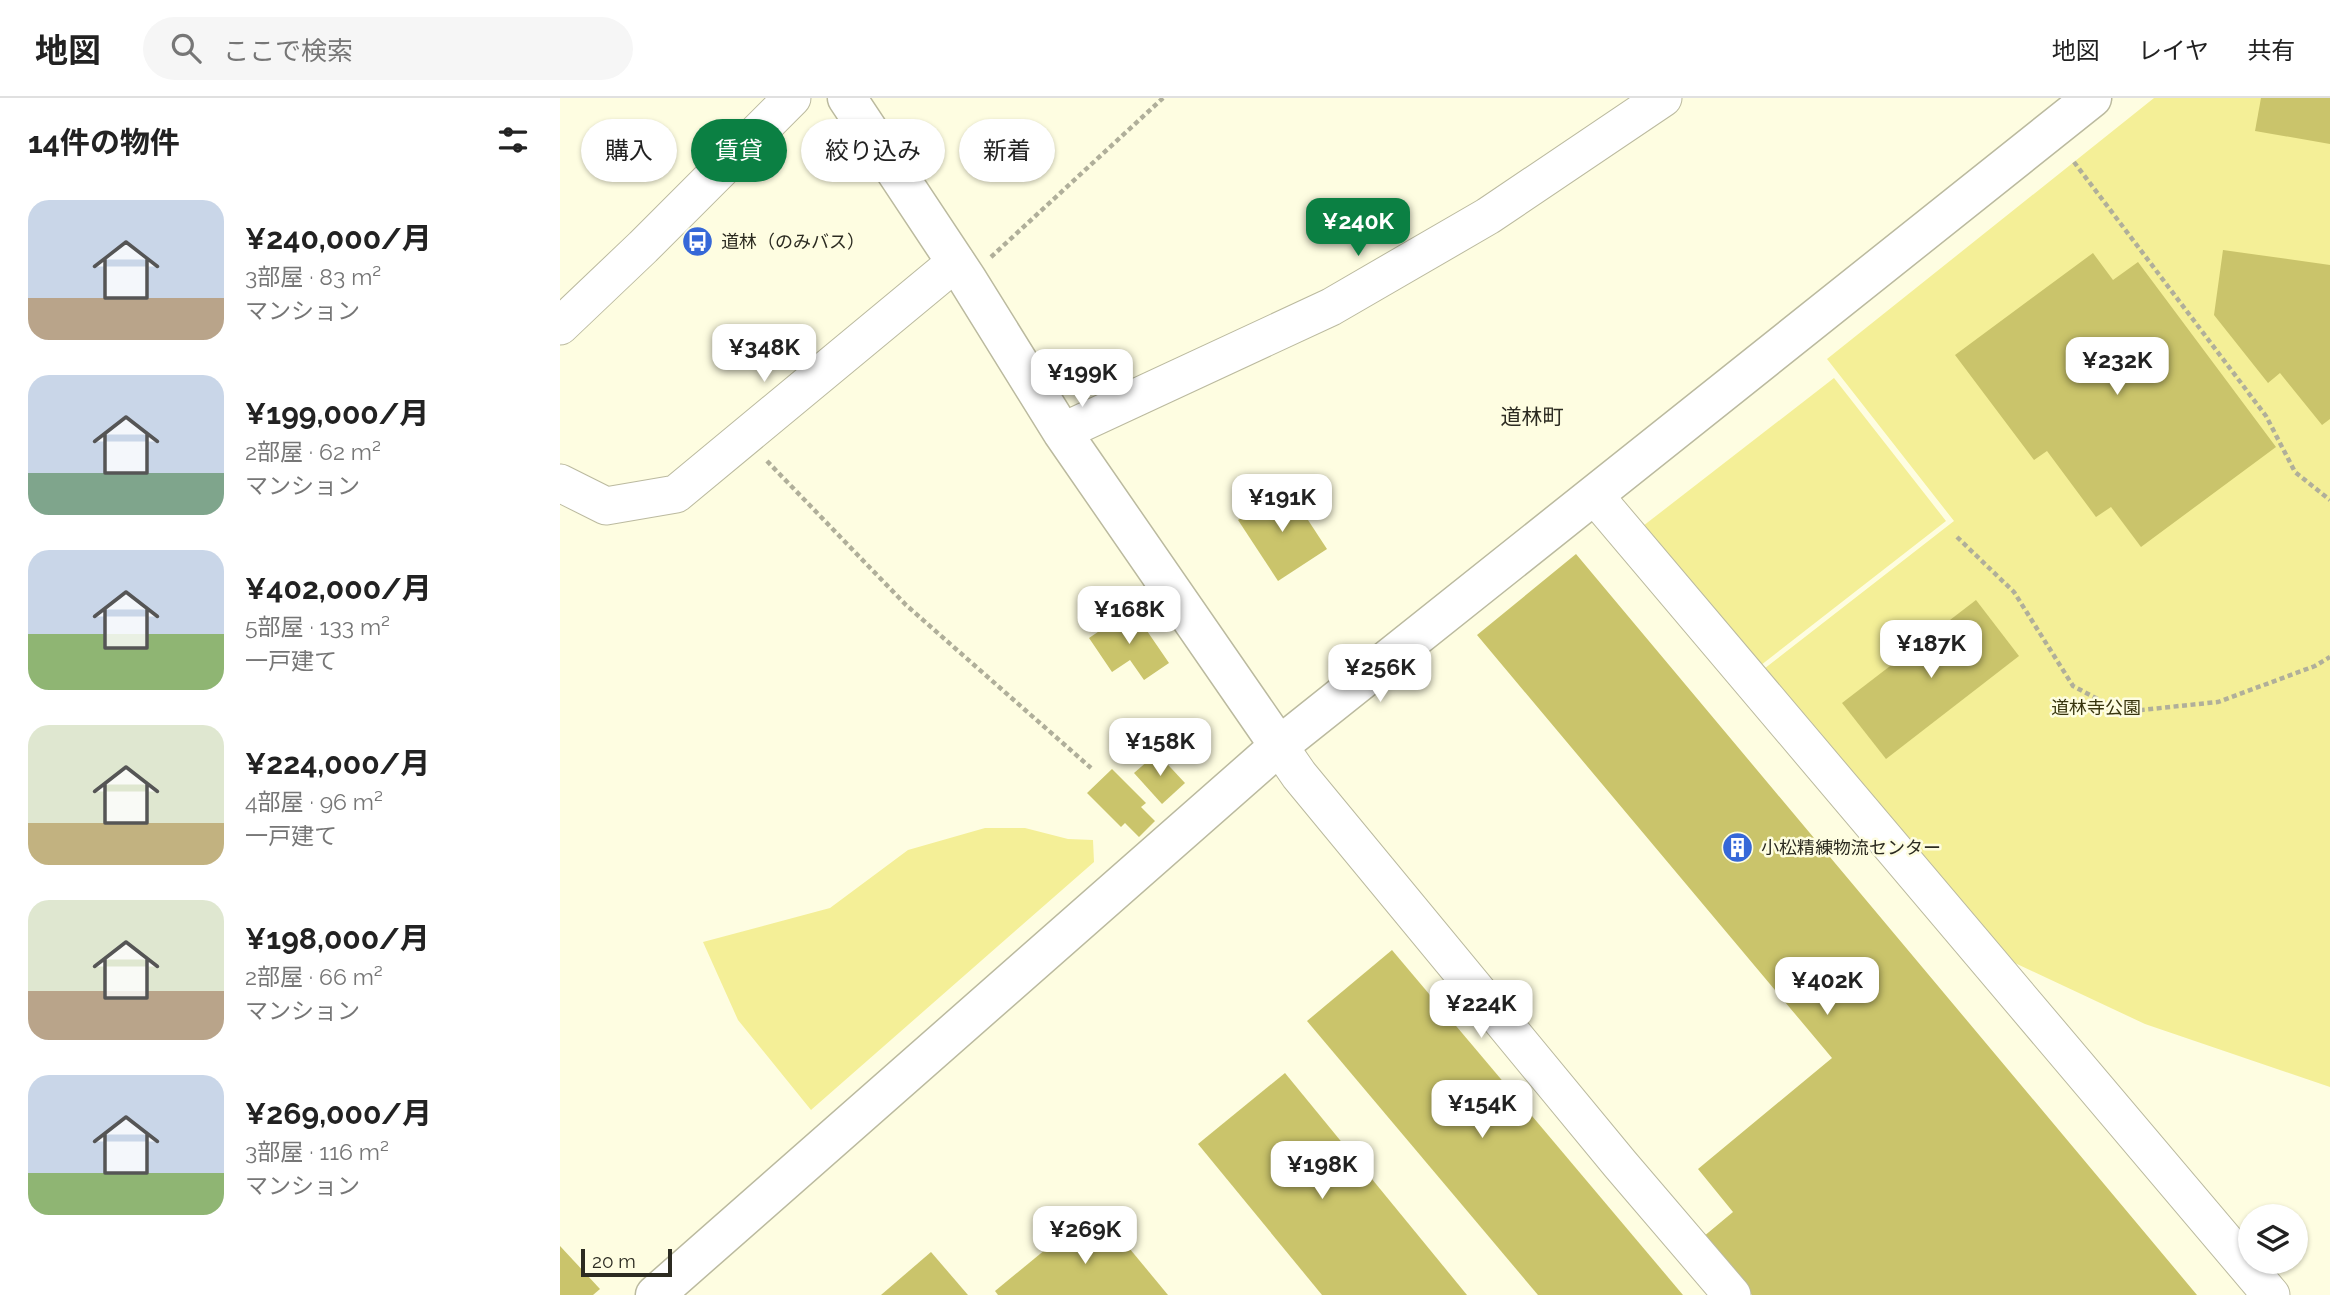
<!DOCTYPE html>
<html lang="ja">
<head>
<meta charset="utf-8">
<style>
  :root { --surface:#fff; --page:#f6f6f6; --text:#222; --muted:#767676; --line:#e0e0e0; --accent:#0b8043 }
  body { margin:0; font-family:Raleway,"Noto Sans JP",sans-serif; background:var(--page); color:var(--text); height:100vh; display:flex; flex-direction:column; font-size:26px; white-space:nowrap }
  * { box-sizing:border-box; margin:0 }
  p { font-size:23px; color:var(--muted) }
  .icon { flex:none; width:38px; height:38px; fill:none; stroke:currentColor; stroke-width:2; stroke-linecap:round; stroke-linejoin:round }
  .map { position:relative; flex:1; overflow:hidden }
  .drawer { display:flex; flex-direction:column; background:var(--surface); width:560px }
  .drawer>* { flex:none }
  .banner { position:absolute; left:21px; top:21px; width:665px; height:63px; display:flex; gap:14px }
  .buttons { position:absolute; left:1678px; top:1106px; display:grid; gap:14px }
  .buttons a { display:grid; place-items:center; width:70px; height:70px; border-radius:50%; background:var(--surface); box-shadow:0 2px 5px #0004; font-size:35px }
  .scale { position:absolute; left:21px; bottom:18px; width:91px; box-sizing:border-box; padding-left:7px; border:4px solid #2c2b21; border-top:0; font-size:19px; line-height:24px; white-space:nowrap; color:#2c2b21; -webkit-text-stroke:5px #fefde1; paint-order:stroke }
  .price { position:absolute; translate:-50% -60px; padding:0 16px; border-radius:14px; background:#fff; color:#222; font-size:23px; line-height:46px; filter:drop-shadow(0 2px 4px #0008) }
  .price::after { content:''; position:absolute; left:50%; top:42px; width:21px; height:16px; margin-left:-10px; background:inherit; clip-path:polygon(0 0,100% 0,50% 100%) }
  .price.selected { background:var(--accent); color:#fff }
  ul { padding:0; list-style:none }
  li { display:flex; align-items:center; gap:21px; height:175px; padding:0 28px }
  li span { display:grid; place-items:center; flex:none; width:196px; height:140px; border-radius:21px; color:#555 }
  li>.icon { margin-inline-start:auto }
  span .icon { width:84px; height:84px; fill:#fffc; stroke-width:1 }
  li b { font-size:30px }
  h2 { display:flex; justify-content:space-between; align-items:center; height:84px; padding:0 28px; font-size:30px }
  .tag { padding:0 24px; border-radius:32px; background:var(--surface); box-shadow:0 2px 5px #0004; font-size:24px; line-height:63px }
  .tag.selected { background:var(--accent); color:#fff }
  header { display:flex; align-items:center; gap:42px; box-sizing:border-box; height:98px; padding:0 35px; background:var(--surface); border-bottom:2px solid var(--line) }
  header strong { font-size:33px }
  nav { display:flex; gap:38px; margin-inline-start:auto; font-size:24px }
  .search { width:490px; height:63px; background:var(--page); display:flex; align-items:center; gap:18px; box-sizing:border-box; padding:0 24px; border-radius:38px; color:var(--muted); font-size:26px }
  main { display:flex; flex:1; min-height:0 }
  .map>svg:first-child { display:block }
  .green { fill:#f4ef97 }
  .building { fill:#cac46b }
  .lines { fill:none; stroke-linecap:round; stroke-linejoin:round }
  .minor-casing { stroke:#bbba9f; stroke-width:39 }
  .tertiary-casing { stroke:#bbba9f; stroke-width:41 }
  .path { stroke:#b0af9a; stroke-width:4.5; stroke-dasharray:5 3.5; stroke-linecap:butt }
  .minor { stroke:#fff; stroke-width:37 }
  .tertiary { stroke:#fff; stroke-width:38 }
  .labels { text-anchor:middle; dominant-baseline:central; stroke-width:5; stroke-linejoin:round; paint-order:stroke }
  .poi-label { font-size:18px; fill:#2c2b21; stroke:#fefde1; text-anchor:start }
  .park-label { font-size:18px; fill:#38350e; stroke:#fefde1 }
  .quarter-label { font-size:21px; fill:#2c2b21; stroke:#fefde1 }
</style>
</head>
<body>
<header>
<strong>地図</strong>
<div class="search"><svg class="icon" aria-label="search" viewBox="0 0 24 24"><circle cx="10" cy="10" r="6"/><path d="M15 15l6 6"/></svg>ここで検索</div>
<nav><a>地図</a><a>レイヤ</a><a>共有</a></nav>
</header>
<main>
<section class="drawer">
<h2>14件の物件<svg class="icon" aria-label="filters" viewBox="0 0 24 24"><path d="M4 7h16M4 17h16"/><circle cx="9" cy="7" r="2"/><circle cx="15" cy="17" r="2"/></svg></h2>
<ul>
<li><span style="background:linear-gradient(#c9d6e8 70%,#b9a48a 0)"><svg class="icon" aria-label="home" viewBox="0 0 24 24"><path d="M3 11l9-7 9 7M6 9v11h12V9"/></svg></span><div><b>¥240,000/月</b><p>3部屋 · 83 m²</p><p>マンション</p></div></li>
<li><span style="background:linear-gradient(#c9d6e8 70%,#7fa58c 0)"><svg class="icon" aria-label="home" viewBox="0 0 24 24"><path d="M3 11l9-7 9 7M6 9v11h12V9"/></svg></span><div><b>¥199,000/月</b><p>2部屋 · 62 m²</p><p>マンション</p></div></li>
<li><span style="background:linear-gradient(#c9d6e8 60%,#8fb573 0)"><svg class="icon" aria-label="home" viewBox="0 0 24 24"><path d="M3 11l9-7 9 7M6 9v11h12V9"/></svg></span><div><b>¥402,000/月</b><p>5部屋 · 133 m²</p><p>一戸建て</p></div></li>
<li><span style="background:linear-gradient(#dfe7d0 70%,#c2b280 0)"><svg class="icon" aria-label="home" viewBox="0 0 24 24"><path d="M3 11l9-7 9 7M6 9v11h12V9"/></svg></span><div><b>¥224,000/月</b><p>4部屋 · 96 m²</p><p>一戸建て</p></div></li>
<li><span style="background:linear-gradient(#dfe7d0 65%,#b9a48a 0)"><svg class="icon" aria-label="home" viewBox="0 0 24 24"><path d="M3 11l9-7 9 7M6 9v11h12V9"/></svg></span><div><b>¥198,000/月</b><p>2部屋 · 66 m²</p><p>マンション</p></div></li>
<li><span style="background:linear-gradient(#c9d6e8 70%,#8fb573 0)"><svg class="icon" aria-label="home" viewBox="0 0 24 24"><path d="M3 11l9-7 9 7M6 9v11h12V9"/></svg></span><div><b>¥269,000/月</b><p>3部屋 · 116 m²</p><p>マンション</p></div></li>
</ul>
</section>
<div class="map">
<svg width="1770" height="1197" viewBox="0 0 1770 1197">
  <rect width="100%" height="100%" fill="#fefde1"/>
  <!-- green -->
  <g class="green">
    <path d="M1594,0h176v989l-185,-63 -143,-67 -242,-285 194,-151 -127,-162z"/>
    <path d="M1274,280l112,143 -190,148 -113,-143z"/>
    <path d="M425,730h40l43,11 25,1 1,22 -283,248 -73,-90 -35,-78 127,-34 78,-58z"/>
  </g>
  <!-- building -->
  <g class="building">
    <path d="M1701,0h69v46l-75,-13z"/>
    <path d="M1663,152l107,15v154l-8,6 -42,-52 -12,10 -54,-68z"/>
    <path d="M1533,155l20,27 25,-18 138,185 -135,100 -30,-40 -15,10 -49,-66 -13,9 -79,-105z"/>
    <path d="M727,390l40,61 -49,32 -40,-61z"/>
    <path d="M1016,456l621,741h-445l-49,-58 30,-25 -35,-43 134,-111 -355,-423z"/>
    <path d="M1416,502l43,56 -133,103 -44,-56z"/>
    <path d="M572,511l37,54 -25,17 -14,-20 -18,12 -23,-34z"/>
    <path d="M597,655l28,30 -23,21 -28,-31z"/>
    <path d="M552,671l34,34 -5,4 14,14 -16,16 -14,-14 -4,4 -34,-34z"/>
    <path d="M832,852l291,345h-145l-231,-274z"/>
    <path d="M725,975l182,222h-145l-124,-151z"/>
    <path d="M536,1110l72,87h-170l-3,-4z"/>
    <path d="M0,1148l40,43 -7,6h-33z"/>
    <path d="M371,1154l37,43h-87z"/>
  </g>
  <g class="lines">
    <defs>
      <g id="minor">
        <path d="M0,228l83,-79 149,-149"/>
        <path d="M502,334l269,-125 157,-91 175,-118"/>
        <path d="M0,385l46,23 70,-12 280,-232"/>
        <path d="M1034,397l677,800"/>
        <path d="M719,648l20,29 321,389 112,131"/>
      </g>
      <g id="tertiary">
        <path d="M287,0l120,181 95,153 217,314"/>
        <path d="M95,1197l624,-549 813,-648"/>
      </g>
    </defs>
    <!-- minor casing -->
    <use href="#minor" class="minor-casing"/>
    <!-- tertiary casing -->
    <use href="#tertiary" class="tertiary-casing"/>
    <!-- path -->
    <g class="path">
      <path d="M1514,64l192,254 29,56 35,28"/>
      <path d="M431,159l172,-159"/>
      <path d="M207,363l139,144 185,163"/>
      <path d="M1397,439l57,55 59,94 49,26 96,-10 97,-36 15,-9"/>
    </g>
    <!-- minor -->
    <use href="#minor" class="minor"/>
    <!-- tertiary -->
    <use href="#tertiary" class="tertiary"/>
  </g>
  <!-- icons -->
  <defs>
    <symbol id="bus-disc" viewBox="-11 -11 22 22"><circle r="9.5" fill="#3668d8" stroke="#fefde1"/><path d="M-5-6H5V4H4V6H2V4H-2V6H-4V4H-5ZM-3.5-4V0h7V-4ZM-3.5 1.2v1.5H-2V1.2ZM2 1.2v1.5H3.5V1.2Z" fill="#fff"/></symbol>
    <symbol id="building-disc" viewBox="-11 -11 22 22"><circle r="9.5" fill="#3668d8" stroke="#fefde1"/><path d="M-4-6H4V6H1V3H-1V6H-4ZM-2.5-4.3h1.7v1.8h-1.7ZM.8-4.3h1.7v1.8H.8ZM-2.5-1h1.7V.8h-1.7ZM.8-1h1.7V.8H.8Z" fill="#fff"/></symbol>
  </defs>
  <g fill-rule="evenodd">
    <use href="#bus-disc" x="120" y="126" width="35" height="35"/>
    <use href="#building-disc" x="1160" y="732" width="35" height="35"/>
  </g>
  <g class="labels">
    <!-- poi labels -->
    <g class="poi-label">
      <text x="161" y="143">道林（のみバス）</text>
      <text x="1201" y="749">小松精練物流センター</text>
    </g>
    <!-- park labels -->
    <g class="park-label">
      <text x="1536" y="609">道林寺公園</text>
    </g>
    <!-- quarter labels -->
    <g class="quarter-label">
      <text x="972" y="318">道林町</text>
    </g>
  </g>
</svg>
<div class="buttons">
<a><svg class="icon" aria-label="layers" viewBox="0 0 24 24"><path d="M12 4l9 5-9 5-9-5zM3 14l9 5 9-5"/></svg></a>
</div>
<div class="scale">20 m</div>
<b class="price selected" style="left:798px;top:160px">¥240K</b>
<b class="price" style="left:204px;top:286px">¥348K</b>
<b class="price" style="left:1557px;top:299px">¥232K</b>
<b class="price" style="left:522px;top:311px">¥199K</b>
<b class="price" style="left:722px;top:436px">¥191K</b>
<b class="price" style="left:569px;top:548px">¥168K</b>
<b class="price" style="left:1371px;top:582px">¥187K</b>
<b class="price" style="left:820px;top:606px">¥256K</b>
<b class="price" style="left:600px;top:680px">¥158K</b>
<b class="price" style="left:1267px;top:919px">¥402K</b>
<b class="price" style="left:921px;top:942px">¥224K</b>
<b class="price" style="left:922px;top:1042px">¥154K</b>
<b class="price" style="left:762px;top:1103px">¥198K</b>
<b class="price" style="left:525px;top:1168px">¥269K</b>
<div class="banner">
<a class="tag">購入</a>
<a class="tag selected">賃貸</a>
<a class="tag">絞り込み</a>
<a class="tag">新着</a>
</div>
</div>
</main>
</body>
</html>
